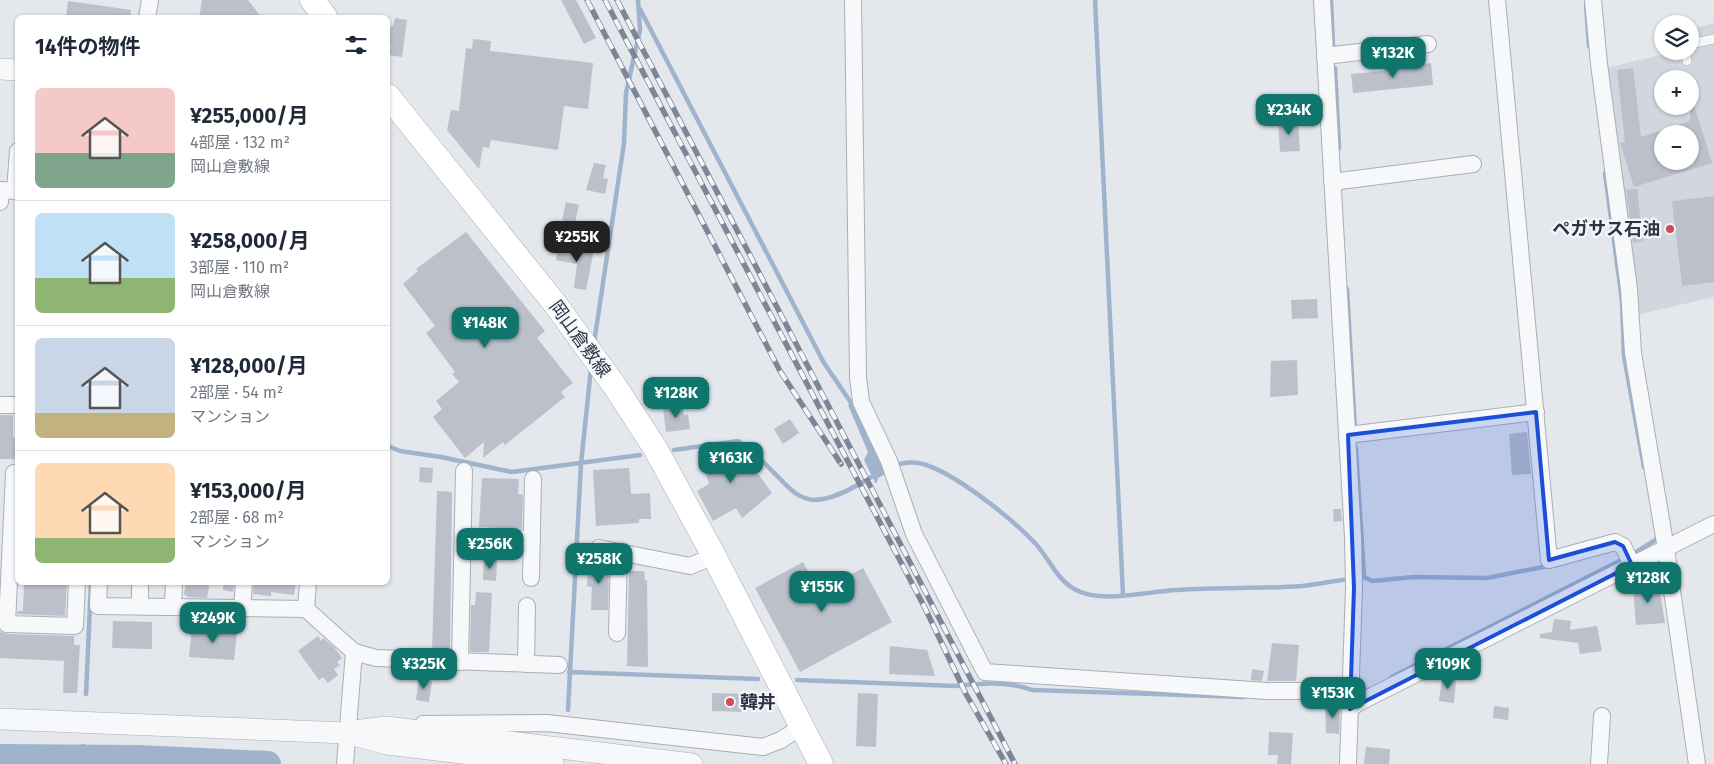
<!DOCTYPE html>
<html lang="ja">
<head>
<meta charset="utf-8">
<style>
  :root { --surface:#fff; --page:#f2f2f3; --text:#1f2937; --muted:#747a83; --line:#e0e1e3; --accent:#0f766e }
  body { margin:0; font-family:"Fira Sans","Noto Sans JP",sans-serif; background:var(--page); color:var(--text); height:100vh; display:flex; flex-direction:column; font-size:19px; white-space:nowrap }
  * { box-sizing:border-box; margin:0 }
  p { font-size:16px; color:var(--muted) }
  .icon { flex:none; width:28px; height:28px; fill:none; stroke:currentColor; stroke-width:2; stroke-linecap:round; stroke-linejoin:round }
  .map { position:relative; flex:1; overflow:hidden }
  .sheet { position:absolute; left:15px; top:15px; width:375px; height:570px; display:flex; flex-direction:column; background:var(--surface); border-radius:8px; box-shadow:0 1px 4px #0004 }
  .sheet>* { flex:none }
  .tools { position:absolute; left:1654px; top:15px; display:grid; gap:10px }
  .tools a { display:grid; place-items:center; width:45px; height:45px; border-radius:50%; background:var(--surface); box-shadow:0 1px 4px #0004; font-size:25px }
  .price { position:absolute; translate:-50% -42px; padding:0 11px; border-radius:10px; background:var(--accent); color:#fff; font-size:16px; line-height:32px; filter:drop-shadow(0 1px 2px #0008) }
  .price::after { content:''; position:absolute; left:50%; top:30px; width:15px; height:11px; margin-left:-8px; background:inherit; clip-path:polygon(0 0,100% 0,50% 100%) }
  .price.on { background:#222; color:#fff }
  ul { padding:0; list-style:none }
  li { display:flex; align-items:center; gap:15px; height:125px; padding:0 20px }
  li+li { border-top:1px solid var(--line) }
  li span { display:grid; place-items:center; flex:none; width:140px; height:100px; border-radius:8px; color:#555 }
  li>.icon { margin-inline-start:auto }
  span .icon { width:60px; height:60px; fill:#fffc; stroke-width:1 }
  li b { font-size:21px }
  h2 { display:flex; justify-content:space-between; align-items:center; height:60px; padding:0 20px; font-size:21px }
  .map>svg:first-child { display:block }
  .built { fill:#d2d6de; fill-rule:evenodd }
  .water { fill:#9fb4cc }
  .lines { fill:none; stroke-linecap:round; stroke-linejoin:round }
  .stream { stroke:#9fb4cc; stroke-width:4.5 }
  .river { stroke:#9fb4cc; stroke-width:26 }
  .building { fill:#bbc0ca; fill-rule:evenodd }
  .service-casing { stroke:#a9aeb7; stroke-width:10 }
  .minor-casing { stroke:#a9aeb7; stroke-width:18 }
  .tertiary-casing { stroke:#a9aeb7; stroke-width:22 }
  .secondary-casing { stroke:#a9aeb7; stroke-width:25 }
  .service { stroke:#f7f8fa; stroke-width:9 }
  .minor { stroke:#f7f8fa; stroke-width:16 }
  .tertiary { stroke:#f7f8fa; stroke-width:21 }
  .secondary { stroke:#fff; stroke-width:24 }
  .rail-casing { stroke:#7d8696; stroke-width:5.5 }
  .rail { stroke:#f4f6f9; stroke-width:4; stroke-dasharray:11; stroke-linecap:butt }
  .marked { fill:#1d4ed8; fill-opacity:0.2; stroke:#1d4ed8; stroke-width:4; stroke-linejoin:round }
  .poi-dot { fill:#d1495b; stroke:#f4f6f9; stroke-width:2 }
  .labels { text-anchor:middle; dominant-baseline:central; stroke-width:4.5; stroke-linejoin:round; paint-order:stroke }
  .poi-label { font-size:18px; font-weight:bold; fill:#2b3445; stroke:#f4f6f9; text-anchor:end }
  .street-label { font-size:18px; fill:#2b3445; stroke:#f4f6f9 }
</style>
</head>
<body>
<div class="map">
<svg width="1714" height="764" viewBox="0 0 1714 764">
  <rect width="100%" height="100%" fill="#e4e7ec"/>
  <!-- built -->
  <path class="built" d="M1714,23v274l-78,18 -30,-247 63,-15v-2h21v-18l5,-5zM1662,79h28v27h-28zM1662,134h28v27h-28z"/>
  <!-- water -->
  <path class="water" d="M854,401l33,72 -9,5 -2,6 -12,-24 4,-8 -20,-47z"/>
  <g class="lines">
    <!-- stream -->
    <g class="stream">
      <path d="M1095,0l28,595"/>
      <path d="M1331,0l2,46"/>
      <path d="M1586,4l3,42"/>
      <path d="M640,9l184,354 30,44"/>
      <path d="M1335,68l4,80"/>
      <path d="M1605,173l17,128 2,55 20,111"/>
      <path d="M1347,289l8,141"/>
      <path d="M594,343l30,-200 2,-50 14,-63 -2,-30"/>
      <path d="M388,446l12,5 41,6 71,15 128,-17"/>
      <path d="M1356,449l8,128"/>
      <path d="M674,450l64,-9c62,43 51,89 138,33"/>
      <path d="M894,465c10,-2 19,-4 29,-1 32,9 88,54 111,78 15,15 22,38 42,48 27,14 71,1 101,0 41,-3 83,-1 125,-4 16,-2 32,-5 48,-7"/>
      <path d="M1358,578l6,-1 8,4 42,-4 73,1 61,-12"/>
      <path d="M569,672l189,7"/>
      <path d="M1392,677l241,-123 24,-15"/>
      <path d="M797,680l158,6c26,-3 53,-5 77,4l212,7"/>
      <path d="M86,694l5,-112"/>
      <path d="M568,710l13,-246 10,-96"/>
      <path d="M82,758l1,-12"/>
    </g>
    <!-- river -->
    <path class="river" d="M0,757l138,1 130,6"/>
  </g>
  <!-- building -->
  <g class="building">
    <path d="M202,0h46l14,18h-63z"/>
    <path d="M561,0h15l20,38 -12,6z"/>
    <path d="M68,1l63,9 -1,8h-64z"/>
    <path d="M395,18l12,2 -5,37 -13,-2 2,-10 -3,-1 3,-18h2z"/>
    <path d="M473,39l18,2 -1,10 103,12 -5,46 -24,-3 -6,44 -67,-10 -2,8 -6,-1 -4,22 -32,-39 4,-20 8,1 7,-63 6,1z"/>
    <path d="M1431,63l2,22 -80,8 -2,-19 33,-3v-2l29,-1 -1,-3z"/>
    <path d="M1633,68l8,69 49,-16v-19h3l19,61 -78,24 -14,-44 5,-1 -8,-72zM1662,134h28v27h-28z"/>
    <path d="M1298,121l2,30 -20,1 -2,-30z"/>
    <path d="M594,163l12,2 -3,13 5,1 -3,15 -19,-4z"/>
    <path d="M1637,189l6,52 -10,2 -7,-53z"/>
    <path d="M1714,196v86l-32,4 -10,-85z"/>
    <path d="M566,202l13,3 -4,18 -13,-3z"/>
    <path d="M466,232l79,99 -8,7 36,45 -12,9 4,5 -60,48 -2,-3 -20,16 1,-16 -19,16 -32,-41 9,-8 -6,-8 23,-19 -7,-8 3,-2 -29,-39 9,-7 -32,-42 15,-13 -2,-2z"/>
    <path d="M559,244l35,6 -8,40 -12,-2 3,-24 -21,-4z"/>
    <path d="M1317,299l1,19 -26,1 -1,-19z"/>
    <path d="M1297,360l1,35 -28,2 1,-36z"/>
    <path d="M683,405l1,10 4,-1 2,15 -24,3 -3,-24z"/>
    <path d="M0,415h13v23h5v21h-18z"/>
    <path d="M790,419l9,14 -16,11 -9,-15z"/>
    <path d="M1527,432l4,42 -19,1 -3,-41z"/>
    <path d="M740,449l32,44 -30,25 -6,-10 -23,13 -16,-30 12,-7 -8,-24 14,-9z"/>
    <path d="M420,467l13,1 -1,15 -13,-1z"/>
    <path d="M629,468l2,26 19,-1 1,26h-12v4l-43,3 -3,-56z"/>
    <path d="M482,478l37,1 -1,15 5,1 -1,34 -43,-2z"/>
    <path d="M437,491l15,1 -2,159 -18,-1z"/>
    <path d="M1333,509h8l1,12 -8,1z"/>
    <path d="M502,548l20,1 -1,9h-20z"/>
    <path d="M484,559l13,1 -1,21 -13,-1z"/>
    <path d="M588,562l21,2 -1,46h-17l1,-23 -5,-1z"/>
    <path d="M803,562l16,29 44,-23 29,54 -92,50 -45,-84z"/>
    <path d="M629,571h15l1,9h2l1,87 -21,-1z"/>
    <path d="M1658,580l7,43 -29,2 -3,-39z"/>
    <path d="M24,582h43l-2,34 -48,-2 1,-3h5z"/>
    <path d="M186,582h24l-3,16 -19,-1 -4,-3z"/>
    <path d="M223,582h11l-1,10 -10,-2z"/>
    <path d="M254,582h42l-2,13 -23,-3v4l-18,-2z"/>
    <path d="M476,592l16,1 -3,59h-19l1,-47h4z"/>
    <path d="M1554,619l17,2 -1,9 27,-4 5,25 -22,3 -2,-11 -38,-5v-4l12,-2z"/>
    <path d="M113,621l39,1v27l-40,-1z"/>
    <path d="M192,628l45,4 -3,28 -45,-3z"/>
    <path d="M0,631l7,3 67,2v9h6l-3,48h-14l1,-32 -64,-3z"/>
    <path d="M318,636l3,5 2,-3 11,9 8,11 -5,4 3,3 -6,4 4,6 -10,8 -5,-6 -4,3 -21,-29z"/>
    <path d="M1272,643l27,2 -3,36h-29z"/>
    <path d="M890,646l37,4 8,26 -46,-2z"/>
    <path d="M1252,669l12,2 -2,10 -11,-1z"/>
    <path d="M1442,677l14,2 -2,24 -15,-2z"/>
    <path d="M419,679l13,2 -3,21 -13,-2z"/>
    <path d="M712,693l36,1 -1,18 -35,-1z"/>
    <path d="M858,693l20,1 -2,53 -20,-1z"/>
    <path d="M1325,704l15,1 -1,29 -13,-1z"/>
    <path d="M1494,706l15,2 -1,12 -15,-2z"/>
    <path d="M1269,732l24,1 -2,31h-14l1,-9h-10z"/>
    <path d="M1366,747l24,2 -1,15h-25z"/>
  </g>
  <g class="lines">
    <defs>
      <g id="service">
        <path d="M1690,44l24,-5"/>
        <path d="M1685,51l2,10"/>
      </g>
      <g id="minor">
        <path d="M853,0l5,377 3,25 28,59 25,73 71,138 282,19h74l10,-2"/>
        <path d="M1322,0l31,537 1,51 -6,176"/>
        <path d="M1497,0l52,560 66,-18 8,4 9,19"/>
        <path d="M1593,0l6,64 30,225 4,64 33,196 31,215"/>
        <path d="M147,18l3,-18"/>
        <path d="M1325,56l103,-12"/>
        <path d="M1332,182l141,-18"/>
        <path d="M15,191l3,-40"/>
        <path d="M0,202l1,-12 17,1"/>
        <path d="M0,405h18"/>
        <path d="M1348,435l188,-23"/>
        <path d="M14,473l-7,151 68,2 2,-44"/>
        <path d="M463,537l69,2"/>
        <path d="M599,548l20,4"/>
        <path d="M531,578l2,-99"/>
        <path d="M99,582l-1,24 208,3 48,43 -9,112"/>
        <path d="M140,606v-24"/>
        <path d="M173,606l1,-24"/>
        <path d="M242,609l2,-27"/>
        <path d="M306,609l2,-27"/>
        <path d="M617,633l2,-81 71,14 24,-10"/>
        <path d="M354,652l22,6 183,7"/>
        <path d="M460,662l4,-191"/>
        <path d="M526,664l1,-58"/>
        <path d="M1350,709l8,-6 356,-179"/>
        <path d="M423,724l124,-1 216,24 18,-7 21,-14"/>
        <path d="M1599,764l3,-48"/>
      </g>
      <g id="tertiary">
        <path d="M0,69l18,1"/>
        <path d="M0,719l346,14 41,11 166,20"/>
        <path d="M354,731l32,-4 306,37"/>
      </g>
      <g id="secondary">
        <path d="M312,0l14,18"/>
        <path d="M388,96l168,209 58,80 41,63 59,108 107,208"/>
      </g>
    </defs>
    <!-- service casing -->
    <use href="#service" class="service-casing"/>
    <!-- minor casing -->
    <use href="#minor" class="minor-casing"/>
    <!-- tertiary casing -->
    <use href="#tertiary" class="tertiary-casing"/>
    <!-- secondary casing -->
    <use href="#secondary" class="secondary-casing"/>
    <!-- service -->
    <use href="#service" class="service"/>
    <!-- minor -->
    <use href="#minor" class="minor"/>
    <!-- tertiary -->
    <use href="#tertiary" class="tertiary"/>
    <!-- secondary -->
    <use href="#secondary" class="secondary"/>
    <defs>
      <g id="rail">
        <path d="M587,0l193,371 61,93"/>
        <path d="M605,0l320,608 41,86 40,70"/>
        <path d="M617,0l398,764"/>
      </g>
    </defs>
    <!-- rail casing -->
    <use href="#rail" class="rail-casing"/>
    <!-- rail -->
    <use href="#rail" class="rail"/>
  </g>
  <!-- marked area -->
  <path class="marked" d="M1536,412l13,148 66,-18 8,4 9,19 -282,144 4,-121 -6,-153z"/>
  <!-- markers -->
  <g class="poi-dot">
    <circle cx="1670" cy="229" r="5"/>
    <circle cx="730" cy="702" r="5"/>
  </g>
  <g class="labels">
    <!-- poi labels -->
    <g class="poi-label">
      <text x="1660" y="229">ペガサス石油</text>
      <text x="740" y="702" text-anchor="start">韓丼</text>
    </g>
    <!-- street labels -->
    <g class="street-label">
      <text transform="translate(580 339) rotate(54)">岡山倉敷線</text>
    </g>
  </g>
</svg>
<div class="tools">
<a><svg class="icon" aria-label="layers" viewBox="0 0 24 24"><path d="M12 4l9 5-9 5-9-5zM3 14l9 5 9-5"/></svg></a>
<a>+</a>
<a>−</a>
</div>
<b class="price" style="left:1393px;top:79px">¥132K</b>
<b class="price" style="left:1289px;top:136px">¥234K</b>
<b class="price on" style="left:577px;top:263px">¥255K</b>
<b class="price" style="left:485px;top:349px">¥148K</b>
<b class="price" style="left:676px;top:419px">¥128K</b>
<b class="price" style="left:731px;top:484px">¥163K</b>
<b class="price" style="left:490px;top:570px">¥256K</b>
<b class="price" style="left:599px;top:585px">¥258K</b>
<b class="price" style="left:1648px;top:604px">¥128K</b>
<b class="price" style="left:822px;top:613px">¥155K</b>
<b class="price" style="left:213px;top:644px">¥249K</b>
<b class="price" style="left:424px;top:690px">¥325K</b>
<b class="price" style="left:1448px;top:690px">¥109K</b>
<b class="price" style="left:1333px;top:719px">¥153K</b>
<section class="sheet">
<h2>14件の物件<svg class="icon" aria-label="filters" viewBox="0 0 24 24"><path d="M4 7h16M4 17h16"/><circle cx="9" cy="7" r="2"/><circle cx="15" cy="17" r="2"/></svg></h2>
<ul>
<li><span style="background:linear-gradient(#f6c9c9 65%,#7fa58c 0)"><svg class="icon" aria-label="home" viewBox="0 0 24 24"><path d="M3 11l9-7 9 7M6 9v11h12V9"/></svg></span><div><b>¥255,000/月</b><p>4部屋 · 132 m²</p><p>岡山倉敷線</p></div></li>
<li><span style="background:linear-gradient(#bfe0f5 65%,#8fb573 0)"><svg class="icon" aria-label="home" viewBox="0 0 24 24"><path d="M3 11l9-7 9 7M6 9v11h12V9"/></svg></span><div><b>¥258,000/月</b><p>3部屋 · 110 m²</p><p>岡山倉敷線</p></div></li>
<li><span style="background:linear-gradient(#c9d6e8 75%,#c2b280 0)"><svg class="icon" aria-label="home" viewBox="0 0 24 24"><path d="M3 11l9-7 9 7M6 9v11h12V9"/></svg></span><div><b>¥128,000/月</b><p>2部屋 · 54 m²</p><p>マンション</p></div></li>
<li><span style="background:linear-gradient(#ffd9b3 75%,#8fb573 0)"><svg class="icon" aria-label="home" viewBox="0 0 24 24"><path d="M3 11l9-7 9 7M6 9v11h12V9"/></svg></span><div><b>¥153,000/月</b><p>2部屋 · 68 m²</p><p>マンション</p></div></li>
</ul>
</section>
</div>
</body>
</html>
